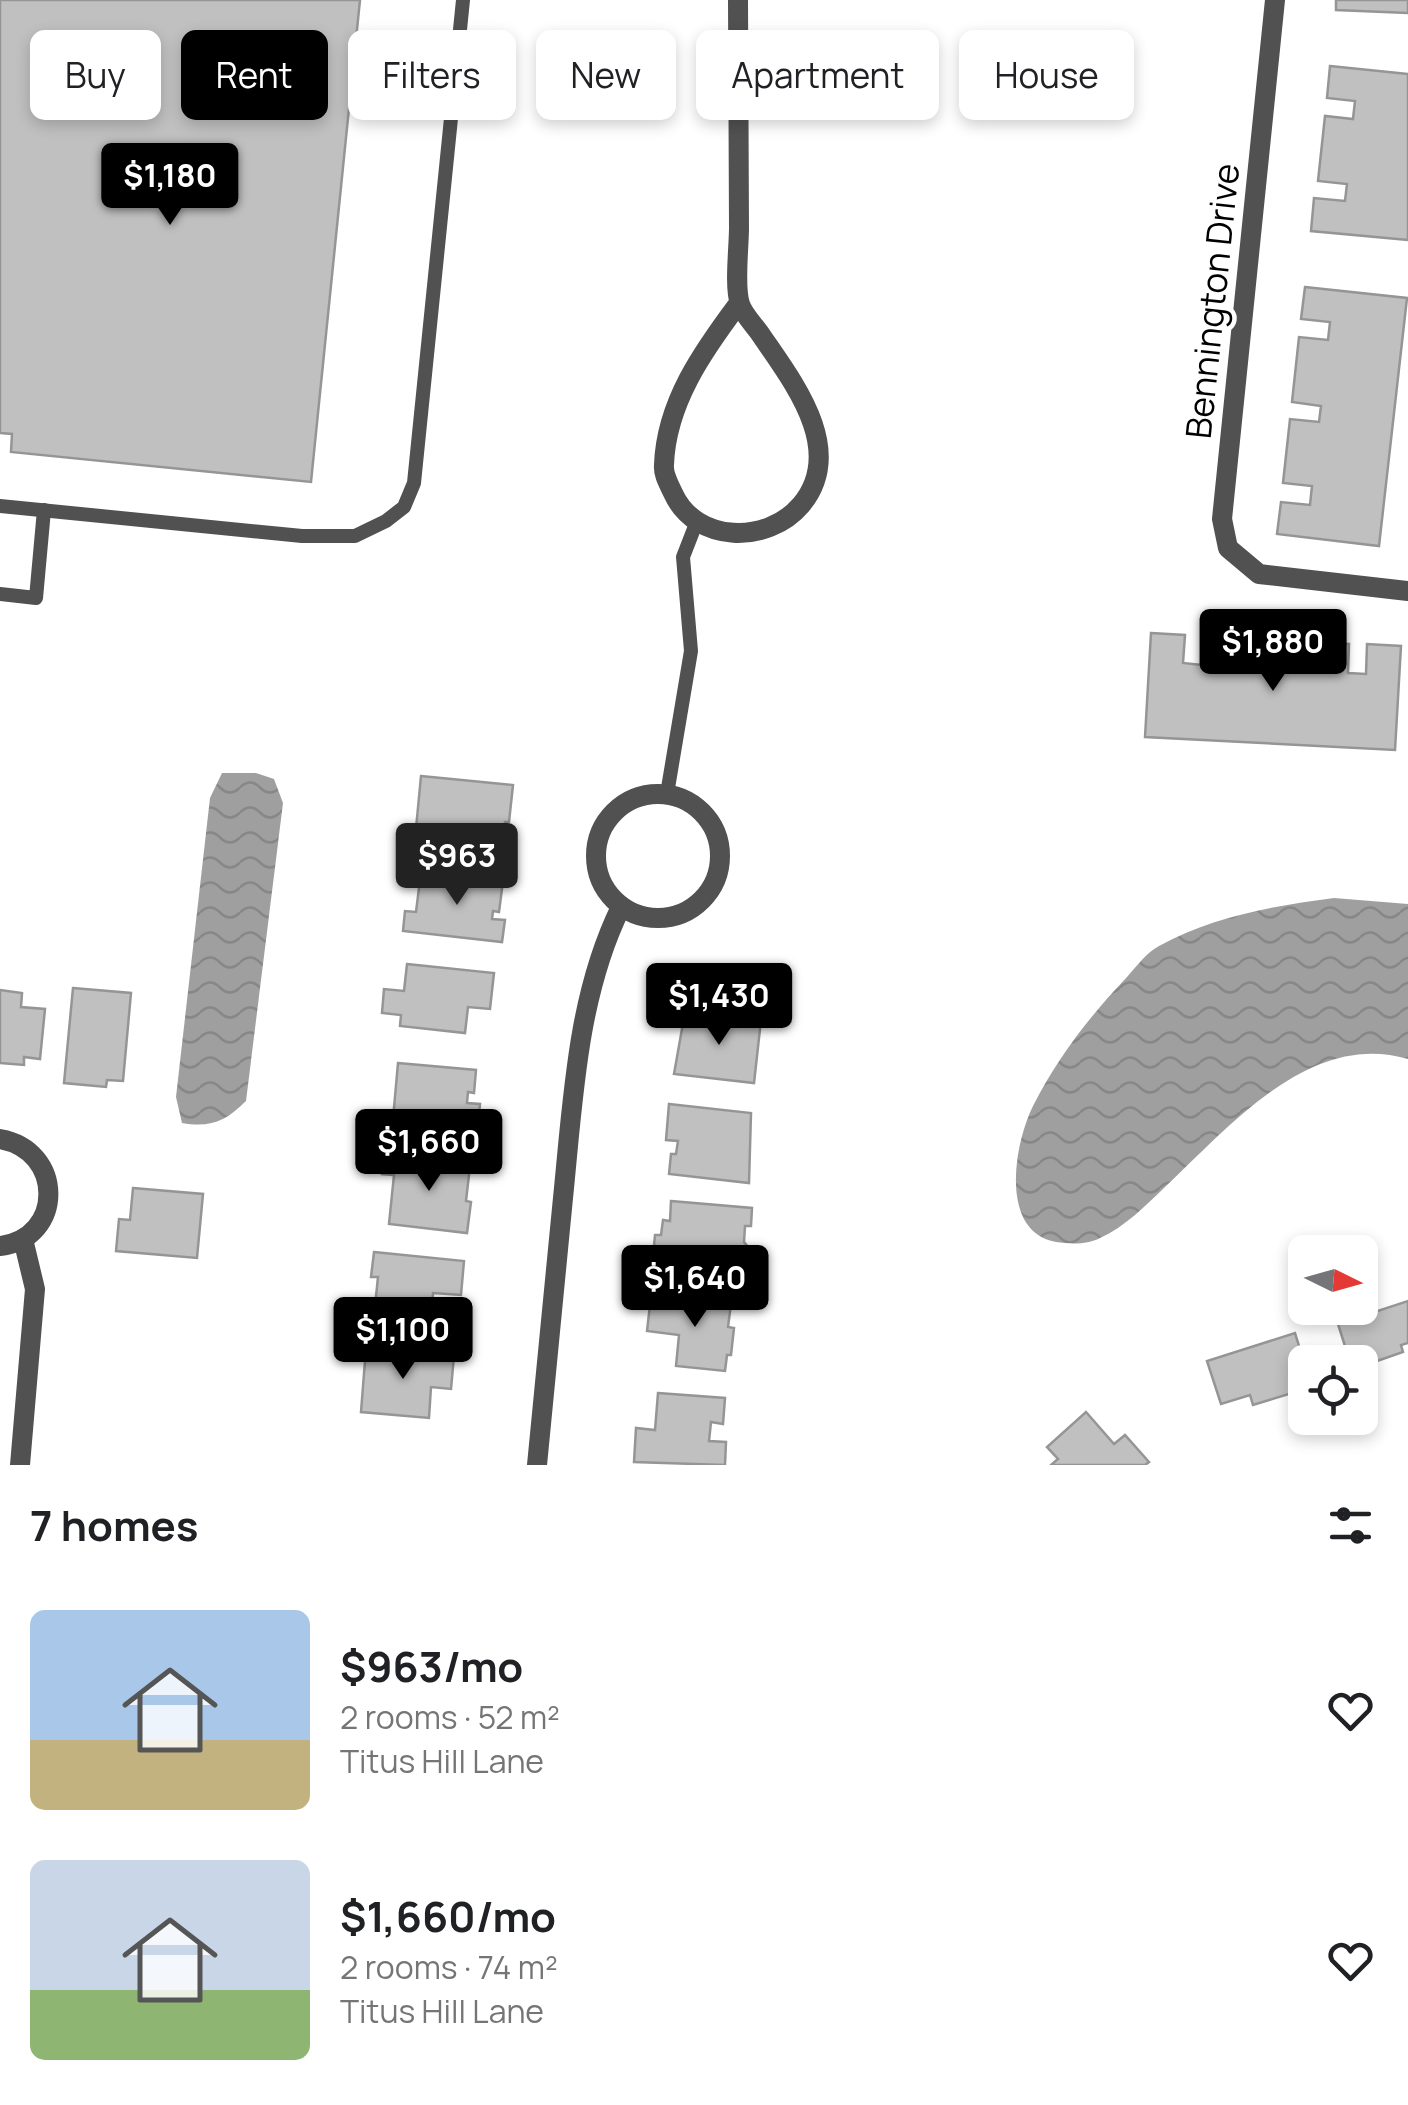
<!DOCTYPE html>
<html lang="en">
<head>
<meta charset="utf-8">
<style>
  :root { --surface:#fff; --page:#f2f2f2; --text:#202124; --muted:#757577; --accent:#000 }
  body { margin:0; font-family:Manrope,sans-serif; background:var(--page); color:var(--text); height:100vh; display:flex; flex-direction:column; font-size:38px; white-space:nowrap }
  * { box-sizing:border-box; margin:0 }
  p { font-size:32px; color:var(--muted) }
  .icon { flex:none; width:55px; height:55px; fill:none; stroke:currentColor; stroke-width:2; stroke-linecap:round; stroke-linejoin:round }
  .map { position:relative; height:1465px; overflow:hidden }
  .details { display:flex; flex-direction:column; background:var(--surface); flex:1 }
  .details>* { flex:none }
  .guide { position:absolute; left:30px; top:30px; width:1350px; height:90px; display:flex; gap:20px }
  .needle { width:65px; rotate:95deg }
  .buttons { position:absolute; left:1288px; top:1235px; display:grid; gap:20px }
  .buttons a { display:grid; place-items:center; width:90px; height:90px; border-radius:15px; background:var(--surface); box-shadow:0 5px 15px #0003; font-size:50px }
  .price { position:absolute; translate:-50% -85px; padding:0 22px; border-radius:10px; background:var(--accent); color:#fff; font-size:32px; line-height:65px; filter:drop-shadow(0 2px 5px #0008) }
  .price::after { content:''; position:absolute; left:50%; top:60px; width:30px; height:22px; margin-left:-15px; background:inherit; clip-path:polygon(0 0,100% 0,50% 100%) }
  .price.current { background:#222; color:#fff }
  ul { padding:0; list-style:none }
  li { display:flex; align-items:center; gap:30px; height:250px; padding:0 30px }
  li span { display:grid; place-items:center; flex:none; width:280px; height:200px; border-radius:15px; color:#555 }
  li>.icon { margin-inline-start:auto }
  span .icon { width:120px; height:120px; fill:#fffc; stroke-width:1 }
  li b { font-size:42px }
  h2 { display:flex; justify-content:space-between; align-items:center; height:120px; padding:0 30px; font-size:42px }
  .pill { padding:0 35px; border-radius:15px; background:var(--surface); box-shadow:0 5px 15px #0003; font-size:35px; line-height:90px }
  .pill.current { background:var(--accent); color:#fff }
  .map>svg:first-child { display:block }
  .water { fill:url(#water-waves) }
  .building { fill:#c0c0c0; stroke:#959595; stroke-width:2.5 }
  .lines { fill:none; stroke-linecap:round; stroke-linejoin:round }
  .service { stroke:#515151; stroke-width:14 }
  .minor { stroke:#515151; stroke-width:20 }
  .labels { text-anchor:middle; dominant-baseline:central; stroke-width:9; stroke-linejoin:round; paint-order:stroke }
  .street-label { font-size:35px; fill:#000; stroke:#fff }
</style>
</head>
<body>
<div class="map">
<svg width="1408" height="1465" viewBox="0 0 1408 1465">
  <defs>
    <pattern id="water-waves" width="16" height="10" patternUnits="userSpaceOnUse" patternTransform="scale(2.5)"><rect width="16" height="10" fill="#9f9f9f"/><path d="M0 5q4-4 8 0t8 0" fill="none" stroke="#878787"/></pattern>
  </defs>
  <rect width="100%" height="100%" fill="#fff"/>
  <!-- water -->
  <g class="water">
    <path d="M222,773h34l18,6 9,24 -37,298c-20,20 -35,27 -64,22l-6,-26 34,-299z"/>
    <path d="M1334,898l74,6v155c-98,-29 -179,68 -243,128 -20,19 -39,39 -65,51 -13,7 -30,6 -44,4 -57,-10 -42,-98 -23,-136 25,-49 56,-89 94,-129 9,-10 20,-25 32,-31 55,-30 114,-40 175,-48z"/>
  </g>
  <!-- building -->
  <g class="building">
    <path d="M0,0h360l-49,482 -300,-30 1,-18 -12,-1z"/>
    <path d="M1336,0h72v13l-72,-3z"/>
    <path d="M1330,66l78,8v166l-97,-9 3,-33 31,3 2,-17 -29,-3 7,-65 28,3 2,-18 -28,-3z"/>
    <path d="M1305,287l102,11 -28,248 -102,-12 4,-32 29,3 2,-19 -29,-3 7,-64 29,3 2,-16 -29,-4 7,-65 29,3 2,-18 -29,-3z"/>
    <path d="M1151,633l34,2 -2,28 19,2 1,-28 65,3 -2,28 19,1 1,-28 63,3 -1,29 18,1 1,-30 34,2 -6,104 -250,-13z"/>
    <path d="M421,776l92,9 -4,37h-4l-3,25 -87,-8z"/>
    <path d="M421,872l82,9 -4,31 -6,-1 -1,8 13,1 -3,22 -99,-11 2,-20 11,1z"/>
    <path d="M407,964l87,9 -4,36 -22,-2 -3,26 -65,-7 1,-11 -19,-2 2,-24 20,2z"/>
    <path d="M73,988l58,5 -8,88 -16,-1 -1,7 -42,-4z"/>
    <path d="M0,990l22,3 -1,14 24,2 -5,50 -16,-2v8l-24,-2z"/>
    <path d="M685,1012l76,8 -7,63 -80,-9z"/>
    <path d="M398,1063l78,7 -2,23 -6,-1 -1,11 13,1 -3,33 -85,-7z"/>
    <path d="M669,1104l82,9 -2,70 -80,-9 2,-20h5l2,-13 -12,-1z"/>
    <path d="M384,1156l86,10 -4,35 5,1 -4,31 -78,-9 5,-49 -12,-1z"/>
    <path d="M133,1188l70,6 -6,64 -81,-7 3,-32 11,1z"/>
    <path d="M671,1201l81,7 -1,18h-6l-1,16 5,6 -1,14 -7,6 -1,8 -88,-8 3,-33h6l2,-15 7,1z"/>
    <path d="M374,1252l90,9 -3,34 -28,-2 -2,29 -57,-6 4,-39h-7z"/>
    <path d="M651,1296l80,8 -3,23 6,1 -3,27h-4l-2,16 -49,-5 3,-31 -32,-4z"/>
    <path d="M1408,1301v42l-7,2 2,7 -43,15v-5h-10l-12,-38z"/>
    <path d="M1295,1333l10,32v24l-52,16 -3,-10 -29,9 -14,-43z"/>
    <path d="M366,1348l88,8 -3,33 -20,-2 -2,31 -68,-6z"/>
    <path d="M658,1393l67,5 -2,26 -12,-2 -2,19 17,1 -1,23 -91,-3 2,-34 19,2z"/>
    <path d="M1086,1412l28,32 11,-9 24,27 -4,3h-94l7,-6 -11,-12z"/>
  </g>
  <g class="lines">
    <!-- service -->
    <g class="service">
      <path d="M0,506l302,30h53l31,-15 18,-14 10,-24 49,-483"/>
      <path d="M0,594l36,4 8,-88"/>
      <path d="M667,794l24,-143 -8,-94 14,-36"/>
    </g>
    <!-- minor -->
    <g class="minor">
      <path d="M738,0c0,76 0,152 1,228 0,19 -5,59 1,76 3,10 15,22 21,31 32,47 86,115 40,170 -33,39 -105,39 -128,-12 -4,-9 -10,-18 -9,-28 2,-62 39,-114 75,-162"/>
      <path d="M1275,0l-53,519 6,29 31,26 149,17"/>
      <circle cx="658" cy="856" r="62"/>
      <path d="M0,1139c64,11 65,99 0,107"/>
      <path d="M20,1465l15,-176 -12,-50"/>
      <path d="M537,1465c8,-89 18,-178 26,-267 10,-98 14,-202 58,-291"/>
    </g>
  </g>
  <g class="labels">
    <!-- street labels -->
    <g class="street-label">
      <text transform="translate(1212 301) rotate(-84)">Bennington Drive</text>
    </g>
  </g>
</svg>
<div class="buttons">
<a><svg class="needle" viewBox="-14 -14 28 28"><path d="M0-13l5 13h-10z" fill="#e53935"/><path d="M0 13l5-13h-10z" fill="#757577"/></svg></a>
<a><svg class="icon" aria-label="locate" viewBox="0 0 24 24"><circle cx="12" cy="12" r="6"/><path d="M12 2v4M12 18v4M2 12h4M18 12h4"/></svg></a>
</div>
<b class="price" style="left:170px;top:228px">$1,180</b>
<b class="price" style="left:1273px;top:694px">$1,880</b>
<b class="price current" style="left:457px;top:908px">$963</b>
<b class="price" style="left:719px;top:1048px">$1,430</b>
<b class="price" style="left:429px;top:1194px">$1,660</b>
<b class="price" style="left:695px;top:1330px">$1,640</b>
<b class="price" style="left:403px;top:1382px">$1,100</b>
<div class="guide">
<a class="pill">Buy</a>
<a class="pill current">Rent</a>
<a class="pill">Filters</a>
<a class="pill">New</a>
<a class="pill">Apartment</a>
<a class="pill">House</a>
</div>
</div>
<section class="details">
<h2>7 homes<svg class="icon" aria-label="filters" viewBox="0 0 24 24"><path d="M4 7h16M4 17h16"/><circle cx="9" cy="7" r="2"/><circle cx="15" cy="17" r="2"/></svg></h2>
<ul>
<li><span style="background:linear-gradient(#a9c7e8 65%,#c2b280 0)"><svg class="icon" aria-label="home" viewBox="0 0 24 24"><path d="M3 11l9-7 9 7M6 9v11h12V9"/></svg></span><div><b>$963/mo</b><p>2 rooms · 52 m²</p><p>Titus Hill Lane</p></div><svg class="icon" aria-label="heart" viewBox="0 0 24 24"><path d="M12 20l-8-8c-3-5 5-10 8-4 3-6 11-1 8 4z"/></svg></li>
<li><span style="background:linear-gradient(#c9d6e8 65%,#8fb573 0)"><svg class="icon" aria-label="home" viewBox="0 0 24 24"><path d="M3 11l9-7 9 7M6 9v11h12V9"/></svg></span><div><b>$1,660/mo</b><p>2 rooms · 74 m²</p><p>Titus Hill Lane</p></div><svg class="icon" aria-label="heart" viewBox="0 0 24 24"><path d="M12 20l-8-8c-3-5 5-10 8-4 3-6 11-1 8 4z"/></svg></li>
</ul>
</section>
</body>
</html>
